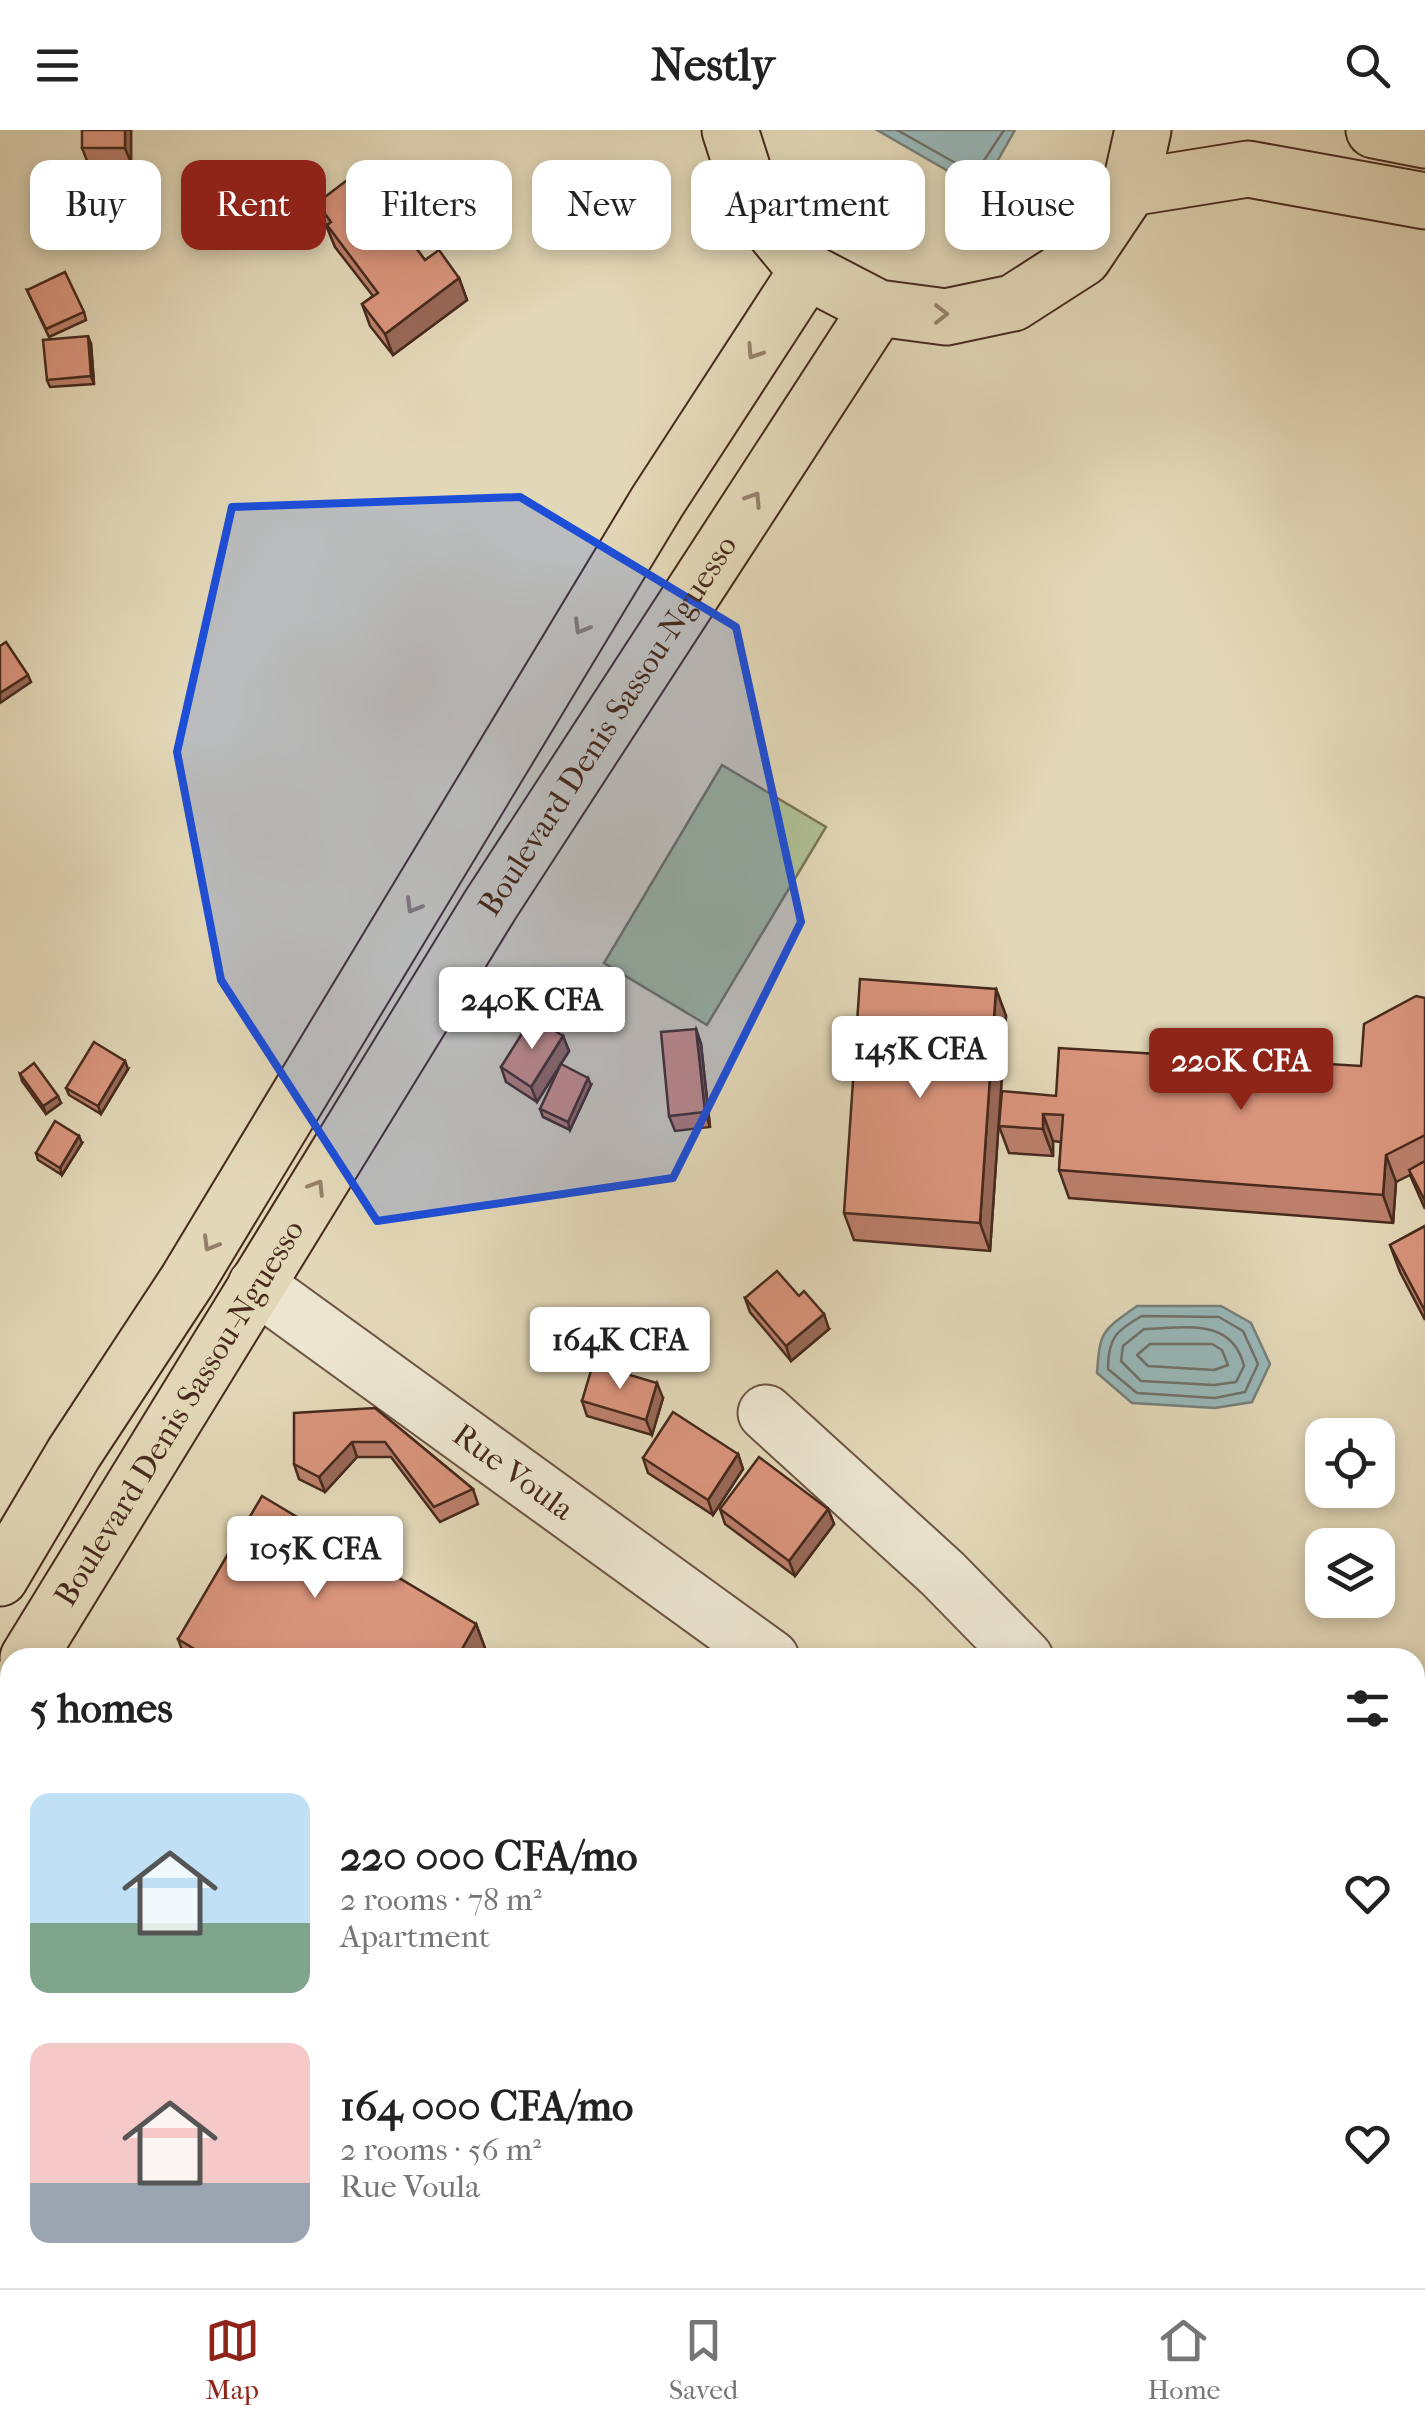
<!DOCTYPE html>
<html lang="en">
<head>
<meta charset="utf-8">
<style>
  :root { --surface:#fff; --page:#f2f2f2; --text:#222; --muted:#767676; --line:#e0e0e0; --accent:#8f2418 }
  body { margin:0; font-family:"IM FELL French Canon",serif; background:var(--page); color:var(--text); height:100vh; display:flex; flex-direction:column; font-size:38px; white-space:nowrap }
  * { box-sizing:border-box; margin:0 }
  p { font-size:32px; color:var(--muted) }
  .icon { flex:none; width:55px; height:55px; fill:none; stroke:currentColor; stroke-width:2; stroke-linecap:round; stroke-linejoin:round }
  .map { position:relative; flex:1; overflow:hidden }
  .panel { position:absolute; left:0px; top:1518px; width:1425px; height:642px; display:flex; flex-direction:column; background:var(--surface); border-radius:30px 30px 0 0; box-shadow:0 5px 15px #0003 }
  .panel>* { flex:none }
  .banner { position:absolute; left:30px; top:30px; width:1365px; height:90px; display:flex; gap:20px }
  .buttons { position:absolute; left:1305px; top:1288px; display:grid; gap:20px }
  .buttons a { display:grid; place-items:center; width:90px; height:90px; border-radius:20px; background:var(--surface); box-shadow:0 5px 15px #0003; font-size:50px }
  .price { position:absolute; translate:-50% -85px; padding:0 22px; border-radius:10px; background:#fff; color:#222; font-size:32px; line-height:65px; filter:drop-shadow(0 2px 5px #0008) }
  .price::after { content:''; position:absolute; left:50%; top:60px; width:30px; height:22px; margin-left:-15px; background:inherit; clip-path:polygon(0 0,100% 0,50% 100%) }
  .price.on { background:var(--accent); color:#fff }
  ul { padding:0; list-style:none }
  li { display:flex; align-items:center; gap:30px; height:250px; padding:0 30px }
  li span { display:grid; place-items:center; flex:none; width:280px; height:200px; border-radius:20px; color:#555 }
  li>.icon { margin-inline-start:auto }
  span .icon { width:120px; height:120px; fill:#fffc; stroke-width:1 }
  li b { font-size:42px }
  h2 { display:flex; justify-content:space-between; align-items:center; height:120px; padding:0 30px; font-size:42px }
  .pill { padding:0 35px; border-radius:20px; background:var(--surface); box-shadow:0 5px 15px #0003; font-size:35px; line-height:90px }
  .pill.on { background:var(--accent); color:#fff }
  header { display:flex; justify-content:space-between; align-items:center; height:130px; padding:0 30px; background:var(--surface); font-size:45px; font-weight:800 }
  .tab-bar { display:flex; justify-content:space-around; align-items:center; height:140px; border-top:2px solid var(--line); background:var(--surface); font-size:28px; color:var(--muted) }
  .tab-bar a { display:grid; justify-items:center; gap:5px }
  .tab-bar .on { color:var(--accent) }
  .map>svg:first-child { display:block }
  .green { fill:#aebf93; stroke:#7a7458; stroke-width:2.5 }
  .water { fill:#98b7b8; stroke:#787f7a; stroke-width:2.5 }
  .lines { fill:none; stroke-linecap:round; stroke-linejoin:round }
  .shore { stroke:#70706a; stroke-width:2.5 }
  .minor-casing { stroke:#6e5544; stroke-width:59 }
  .major-casing { stroke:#472a1d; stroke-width:59 }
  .minor { stroke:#ece5d0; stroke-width:55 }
  .major { stroke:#e2d7b7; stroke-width:55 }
  .wall { fill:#bb7f6b; stroke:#472a1d; stroke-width:2.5 }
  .shaded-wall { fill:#986857; stroke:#472a1d; stroke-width:2.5 }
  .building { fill:#d9947c; stroke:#472a1d; stroke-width:2.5 }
  .oneway { stroke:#94806a }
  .marked { fill:#1d4ed8; fill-opacity:0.2; stroke:#1d4ed8; stroke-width:8; stroke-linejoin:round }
  .labels { text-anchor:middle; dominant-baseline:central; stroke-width:8; stroke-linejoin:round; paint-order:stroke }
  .street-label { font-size:32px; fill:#472a1d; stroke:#ece5d0 }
</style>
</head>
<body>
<header><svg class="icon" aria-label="menu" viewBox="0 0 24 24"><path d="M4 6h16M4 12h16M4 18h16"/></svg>Nestly<svg class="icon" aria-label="search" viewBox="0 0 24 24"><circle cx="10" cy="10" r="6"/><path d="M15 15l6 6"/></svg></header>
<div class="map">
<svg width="1425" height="2158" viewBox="0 0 1425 2158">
  <rect width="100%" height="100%" fill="#e2d7b7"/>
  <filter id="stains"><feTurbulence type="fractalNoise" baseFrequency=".002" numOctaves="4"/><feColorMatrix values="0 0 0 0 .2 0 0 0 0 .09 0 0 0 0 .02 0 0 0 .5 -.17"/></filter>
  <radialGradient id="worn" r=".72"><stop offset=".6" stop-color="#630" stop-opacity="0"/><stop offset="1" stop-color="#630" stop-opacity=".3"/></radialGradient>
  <!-- green -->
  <path class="green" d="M722,635l104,62 -119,198 -103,-62z"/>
  <!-- water -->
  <g class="water">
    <path d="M877,0h138l-34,60z"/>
    <path d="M1137,1176h84l30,17 19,41 -18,38 -37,6 -83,-5 -35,-30c3,-43 5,-42 40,-67z"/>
  </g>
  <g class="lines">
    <!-- shore -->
    <g class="shore">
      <path d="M897,0l78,44 29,-44"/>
      <path d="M1142,1186l77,1 24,14 15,33 -13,28 -30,6 -78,-5 -29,-24c0,-30 7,-38 34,-53z"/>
      <path d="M1144,1199c41,-1 88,-12 100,37l-8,16 -22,3 -73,-4 -20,-20 2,-15z"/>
      <path d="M1150,1214h62l10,6 6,15 -14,5 -66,-4 -11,-11z"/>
    </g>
    <defs>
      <g id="minor">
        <path id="s1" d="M256,1155l515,373"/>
        <path d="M766,1283l177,161 82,84"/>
        <path d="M1415,1761l10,-5"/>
        <path d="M1415,1909l10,-6"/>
        <path d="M1415,2030l10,7"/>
        <path d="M0,2146l20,12"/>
      </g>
      <g id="major">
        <path d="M730,0l25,78 52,63 71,37 68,9 67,-14 70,-45 47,-70 13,-58"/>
        <path d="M1374,0l51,10"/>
        <path d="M1130,58l118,-19 177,32"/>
        <path d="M0,1448l74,-125 113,-172 470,-779 150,-231"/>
        <path id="s2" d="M28,1528l463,-754 387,-596"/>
        <path d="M0,1574l10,-17"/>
        <path d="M0,1755l10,6"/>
        <path d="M686,2150l13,8"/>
      </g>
    </defs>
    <!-- minor casing -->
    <use href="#minor" class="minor-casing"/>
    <!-- major casing -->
    <use href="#major" class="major-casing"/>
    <!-- minor -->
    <use href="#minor" class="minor"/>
    <!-- major -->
    <use href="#major" class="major"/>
  </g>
  <!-- wall -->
  <g class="wall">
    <path d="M131,0v33h-43l-6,-15z"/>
    <path d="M386,53l8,22 -7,5 38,50 34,18 8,22 -74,55 -23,-29 -8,-22 11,-8 -38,-49 -18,-44z"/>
    <path d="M27,160l57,22 2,8 -37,17z"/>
    <path d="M91,214l3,40 -44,3 -3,-7z"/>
    <path d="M996,859l10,27 -16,235 -136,-11 -10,-27z"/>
    <path d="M1425,868v211l-15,-34 -14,7 -3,41 -324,-25 -10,-28 2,-28 -8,-1v15l-44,-3 -10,-27 57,-30 305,-30z"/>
    <path d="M696,899l5,15 9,83 -35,4 -6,-15z"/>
    <path d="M563,906l6,15 -32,51 -31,-20 -5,-15z"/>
    <path d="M128,939l-27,45 -32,-19 -3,-7z"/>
    <path d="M20,944l41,29 -15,11 -24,-33z"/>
    <path d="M591,955l-21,45 -27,-13 -3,-8z"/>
    <path d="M82,1013l-20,32 -24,-15 -2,-7z"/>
    <path d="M1425,1096v94l-25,-48 -10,-27z"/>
    <path d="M745,1168l84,31 -38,32 -41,-49z"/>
    <path d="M663,1268l-11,37 -65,-19 -5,-15z"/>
    <path d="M375,1278l98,81 5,15 -38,18 -49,-65h-34l-32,35 -26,-13 -5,-15z"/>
    <path d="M738,1324l5,15 -30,46 -65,-42 -5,-15z"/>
    <path d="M720,1379h108l6,15 -39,52 -70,-52z"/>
    <path d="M476,1494l10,27 -3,7h-298l-7,-19z"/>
    <path d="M0,1793l10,6v139l-10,-6z"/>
    <path d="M0,1936l10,7v28l-7,11 7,4v70l-2,5 -8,-3z"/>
    <path d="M1415,2054l10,6v70l-4,-2 -1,30h-134l-1,-2 130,-6z"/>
    <path d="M71,2150h107l-5,8h-95l-5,-3z"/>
    <path d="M212,2150l72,8h-68z"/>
    <path d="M288,2150h74l-5,8h-57z"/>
    <path d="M364,2150h31l-7,8h-16z"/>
    <path d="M827,2150h98l-5,8h-80z"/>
    <path d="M1112,2150h52l-5,8h-37z"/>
    <path d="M1242,2150h45l-5,8h-28z"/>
  </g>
  <!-- shaded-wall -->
  <g class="shaded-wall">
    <path d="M125,0h6v33l-6,-15z"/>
    <path d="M386,53l8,22 -12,9 -8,-22z"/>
    <path d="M459,148l8,22 -74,55 -8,-21z"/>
    <path d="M88,206l3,8 3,40 -3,-8z"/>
    <path d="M28,545l3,7 -31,21v-10z"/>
    <path d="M996,859l10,27 -16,235 -10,-28z"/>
    <path d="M696,899l5,15 9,83 -5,-15z"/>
    <path d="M563,906l6,15 -32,51 -6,-15z"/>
    <path d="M125,931l3,8 -27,45 -3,-8z"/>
    <path d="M588,948l3,7 -21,45 -2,-8z"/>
    <path d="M58,966l3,7 -15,11 -3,-8z"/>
    <path d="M1043,984l10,27v15l-10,-27z"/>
    <path d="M79,1006l3,7 -20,32 -2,-7z"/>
    <path d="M1386,1025l10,27 -3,41 -10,-28z"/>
    <path d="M824,1184l5,15 -38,32 -5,-15z"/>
    <path d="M657,1253l6,15 -11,37 -6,-15z"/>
    <path d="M352,1312l5,15 -32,35 -6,-15z"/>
    <path d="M738,1324l5,15 -30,46 -5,-15z"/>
    <path d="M828,1379l6,15 -39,52 -6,-15z"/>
    <path d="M476,1494l10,27 -3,7h-26z"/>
    <path d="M9,1961l1,10 -8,12 -2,-9z"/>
    <path d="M10,2029v27l-2,5 -6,-15z"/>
    <path d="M1420,2124l5,15v11l-5,8h-21l5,-8h11v-19z"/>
    <path d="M163,2150h15l-5,8h-15z"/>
    <path d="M347,2150h15l-5,8h-15z"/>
    <path d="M386,2150h9l-7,8h-8z"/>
    <path d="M904,2150h21l-5,8h-21z"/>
    <path d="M1157,2150h7l-5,8h-7z"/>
    <path d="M1265,2150h22l-5,8h-14z"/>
  </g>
  <!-- building -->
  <g class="building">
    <rect x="82" y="0" width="43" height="18"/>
    <path d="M371,32l15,21 -12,9 51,68 14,-10 20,28 -74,56 -23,-30 16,-11 -51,-68 4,-3 -14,-19z"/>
    <path d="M65,142l19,40 -38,17 -19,-39z"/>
    <path d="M88,206l3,40 -44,4 -4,-40z"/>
    <path d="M6,512l22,33 -28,18v-47z"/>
    <path d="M860,849l136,10 -16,234 -136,-10z"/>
    <path d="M1416,866l9,2v137l-39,20 -3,40 -324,-25 4,-55 -20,-1v15l-44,-3 3,-35 54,5 3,-48 302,18 3,-42z"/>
    <path d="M533,886l30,20 -32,51 -30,-20z"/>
    <path d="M696,899l9,83 -36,4 -8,-84z"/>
    <path d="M94,912l31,19 -27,45 -32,-18z"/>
    <path d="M34,933l24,33 -15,10 -23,-32z"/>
    <path d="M561,934l27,14 -20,44 -28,-13z"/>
    <path d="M55,991l24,15 -19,32 -24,-15z"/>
    <path d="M1425,1031v40l-16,-31z"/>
    <path d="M1425,1096v85l-35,-66z"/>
    <path d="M777,1141l22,25 5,-5 20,23 -38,32 -41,-48z"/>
    <path d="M593,1234l64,19 -11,37 -64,-19z"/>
    <path d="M375,1278l98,81 -39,18 -49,-65h-33l-33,35 -25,-13v-51z"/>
    <path d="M673,1282l65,42 -30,46 -65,-42z"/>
    <path d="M759,1327l69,52 -39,52 -69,-52z"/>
    <path d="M262,1366l214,128 -19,34h-248l-31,-19z"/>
    <path d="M0,1793l10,6v122l-10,-6z"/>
    <path d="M0,1936l10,7v16l-10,15z"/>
    <path d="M0,1981l10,5v27l-10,-5z"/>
    <path d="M0,2015l10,5v9l-8,17h-2z"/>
    <path d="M1415,2054l10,6v59l-10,-6z"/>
    <path d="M84,2150h79l-5,8h-61z"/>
    <path d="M212,2150h60l11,7 -58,1z"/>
    <path d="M306,2150h41l-5,8h-24z"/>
    <path d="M369,2150h17l-6,8z"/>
    <path d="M501,2150h79l12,8h-96z"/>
    <path d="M855,2150h49l-5,8h-31z"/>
    <path d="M1118,2150h39l-5,8h-21z"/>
    <path d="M1189,2150h35l12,8h-52z"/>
    <path d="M1289,2150h115l-5,8h-111l-3,-2z"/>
  </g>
  <!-- one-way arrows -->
  <defs><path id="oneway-chevron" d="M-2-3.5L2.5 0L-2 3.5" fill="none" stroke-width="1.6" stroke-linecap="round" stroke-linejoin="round" transform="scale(2.5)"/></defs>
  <g class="oneway">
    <use href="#oneway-chevron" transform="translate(941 184)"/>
    <use href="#oneway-chevron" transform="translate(754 222) rotate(123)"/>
    <use href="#oneway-chevron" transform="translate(754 369) rotate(-57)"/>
    <use href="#oneway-chevron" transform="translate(581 497) rotate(121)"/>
    <use href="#oneway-chevron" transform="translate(413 776) rotate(121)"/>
    <use href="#oneway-chevron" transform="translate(317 1057) rotate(-58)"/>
    <use href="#oneway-chevron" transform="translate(210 1114) rotate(121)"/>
  </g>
  <!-- marked area -->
  <path class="marked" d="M520,367l216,130 65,295 -128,256 -296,43 -156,-241 -44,-228 55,-245z"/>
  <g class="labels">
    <!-- street labels -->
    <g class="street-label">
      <text stroke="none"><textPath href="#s2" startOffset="1098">Boulevard Denis Sassou-Nguesso</textPath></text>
      <text stroke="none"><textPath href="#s2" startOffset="288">Boulevard Denis Sassou-Nguesso</textPath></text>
      <text stroke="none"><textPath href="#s1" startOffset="318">Rue Voula</textPath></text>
    </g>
  </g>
  <rect width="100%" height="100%" filter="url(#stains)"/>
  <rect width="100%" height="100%" fill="url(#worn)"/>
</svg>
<div class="buttons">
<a><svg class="icon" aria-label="locate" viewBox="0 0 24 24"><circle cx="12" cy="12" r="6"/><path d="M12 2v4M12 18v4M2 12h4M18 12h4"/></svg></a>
<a><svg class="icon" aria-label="layers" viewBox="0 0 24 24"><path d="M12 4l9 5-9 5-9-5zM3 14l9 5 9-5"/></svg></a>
</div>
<b class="price" style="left:532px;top:922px">240K CFA</b>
<b class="price" style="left:920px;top:971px">145K CFA</b>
<b class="price on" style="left:1241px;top:983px">220K CFA</b>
<b class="price" style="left:620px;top:1262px">164K CFA</b>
<b class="price" style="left:315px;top:1471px">105K CFA</b>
<div class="banner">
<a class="pill">Buy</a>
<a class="pill on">Rent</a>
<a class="pill">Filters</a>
<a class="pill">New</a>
<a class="pill">Apartment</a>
<a class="pill">House</a>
</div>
<section class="panel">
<h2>5 homes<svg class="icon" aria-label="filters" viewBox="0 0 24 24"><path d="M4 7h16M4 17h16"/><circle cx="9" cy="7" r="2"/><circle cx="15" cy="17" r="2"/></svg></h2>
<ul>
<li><span style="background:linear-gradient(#bfe0f5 65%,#7fa58c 0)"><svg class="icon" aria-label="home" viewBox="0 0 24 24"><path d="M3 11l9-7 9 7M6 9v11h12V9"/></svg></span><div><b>220 000 CFA/mo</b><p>2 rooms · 78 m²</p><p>Apartment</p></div><svg class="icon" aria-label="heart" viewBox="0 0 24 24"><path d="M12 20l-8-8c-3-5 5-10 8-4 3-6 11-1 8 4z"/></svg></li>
<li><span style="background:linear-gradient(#f6c9c9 70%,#9aa5b1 0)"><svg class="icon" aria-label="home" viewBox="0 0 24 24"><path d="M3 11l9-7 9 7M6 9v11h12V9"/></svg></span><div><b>164 000 CFA/mo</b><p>2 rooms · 56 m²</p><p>Rue Voula</p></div><svg class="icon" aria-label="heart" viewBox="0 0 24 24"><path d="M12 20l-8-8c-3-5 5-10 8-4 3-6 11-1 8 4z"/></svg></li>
</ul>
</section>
</div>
<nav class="tab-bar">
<a class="on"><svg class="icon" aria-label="map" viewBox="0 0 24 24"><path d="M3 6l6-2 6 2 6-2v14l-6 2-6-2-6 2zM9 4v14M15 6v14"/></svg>Map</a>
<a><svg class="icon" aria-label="saved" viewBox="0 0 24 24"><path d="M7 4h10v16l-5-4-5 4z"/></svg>Saved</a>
<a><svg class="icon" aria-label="home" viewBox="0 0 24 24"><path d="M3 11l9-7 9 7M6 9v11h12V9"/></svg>Home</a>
</nav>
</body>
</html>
